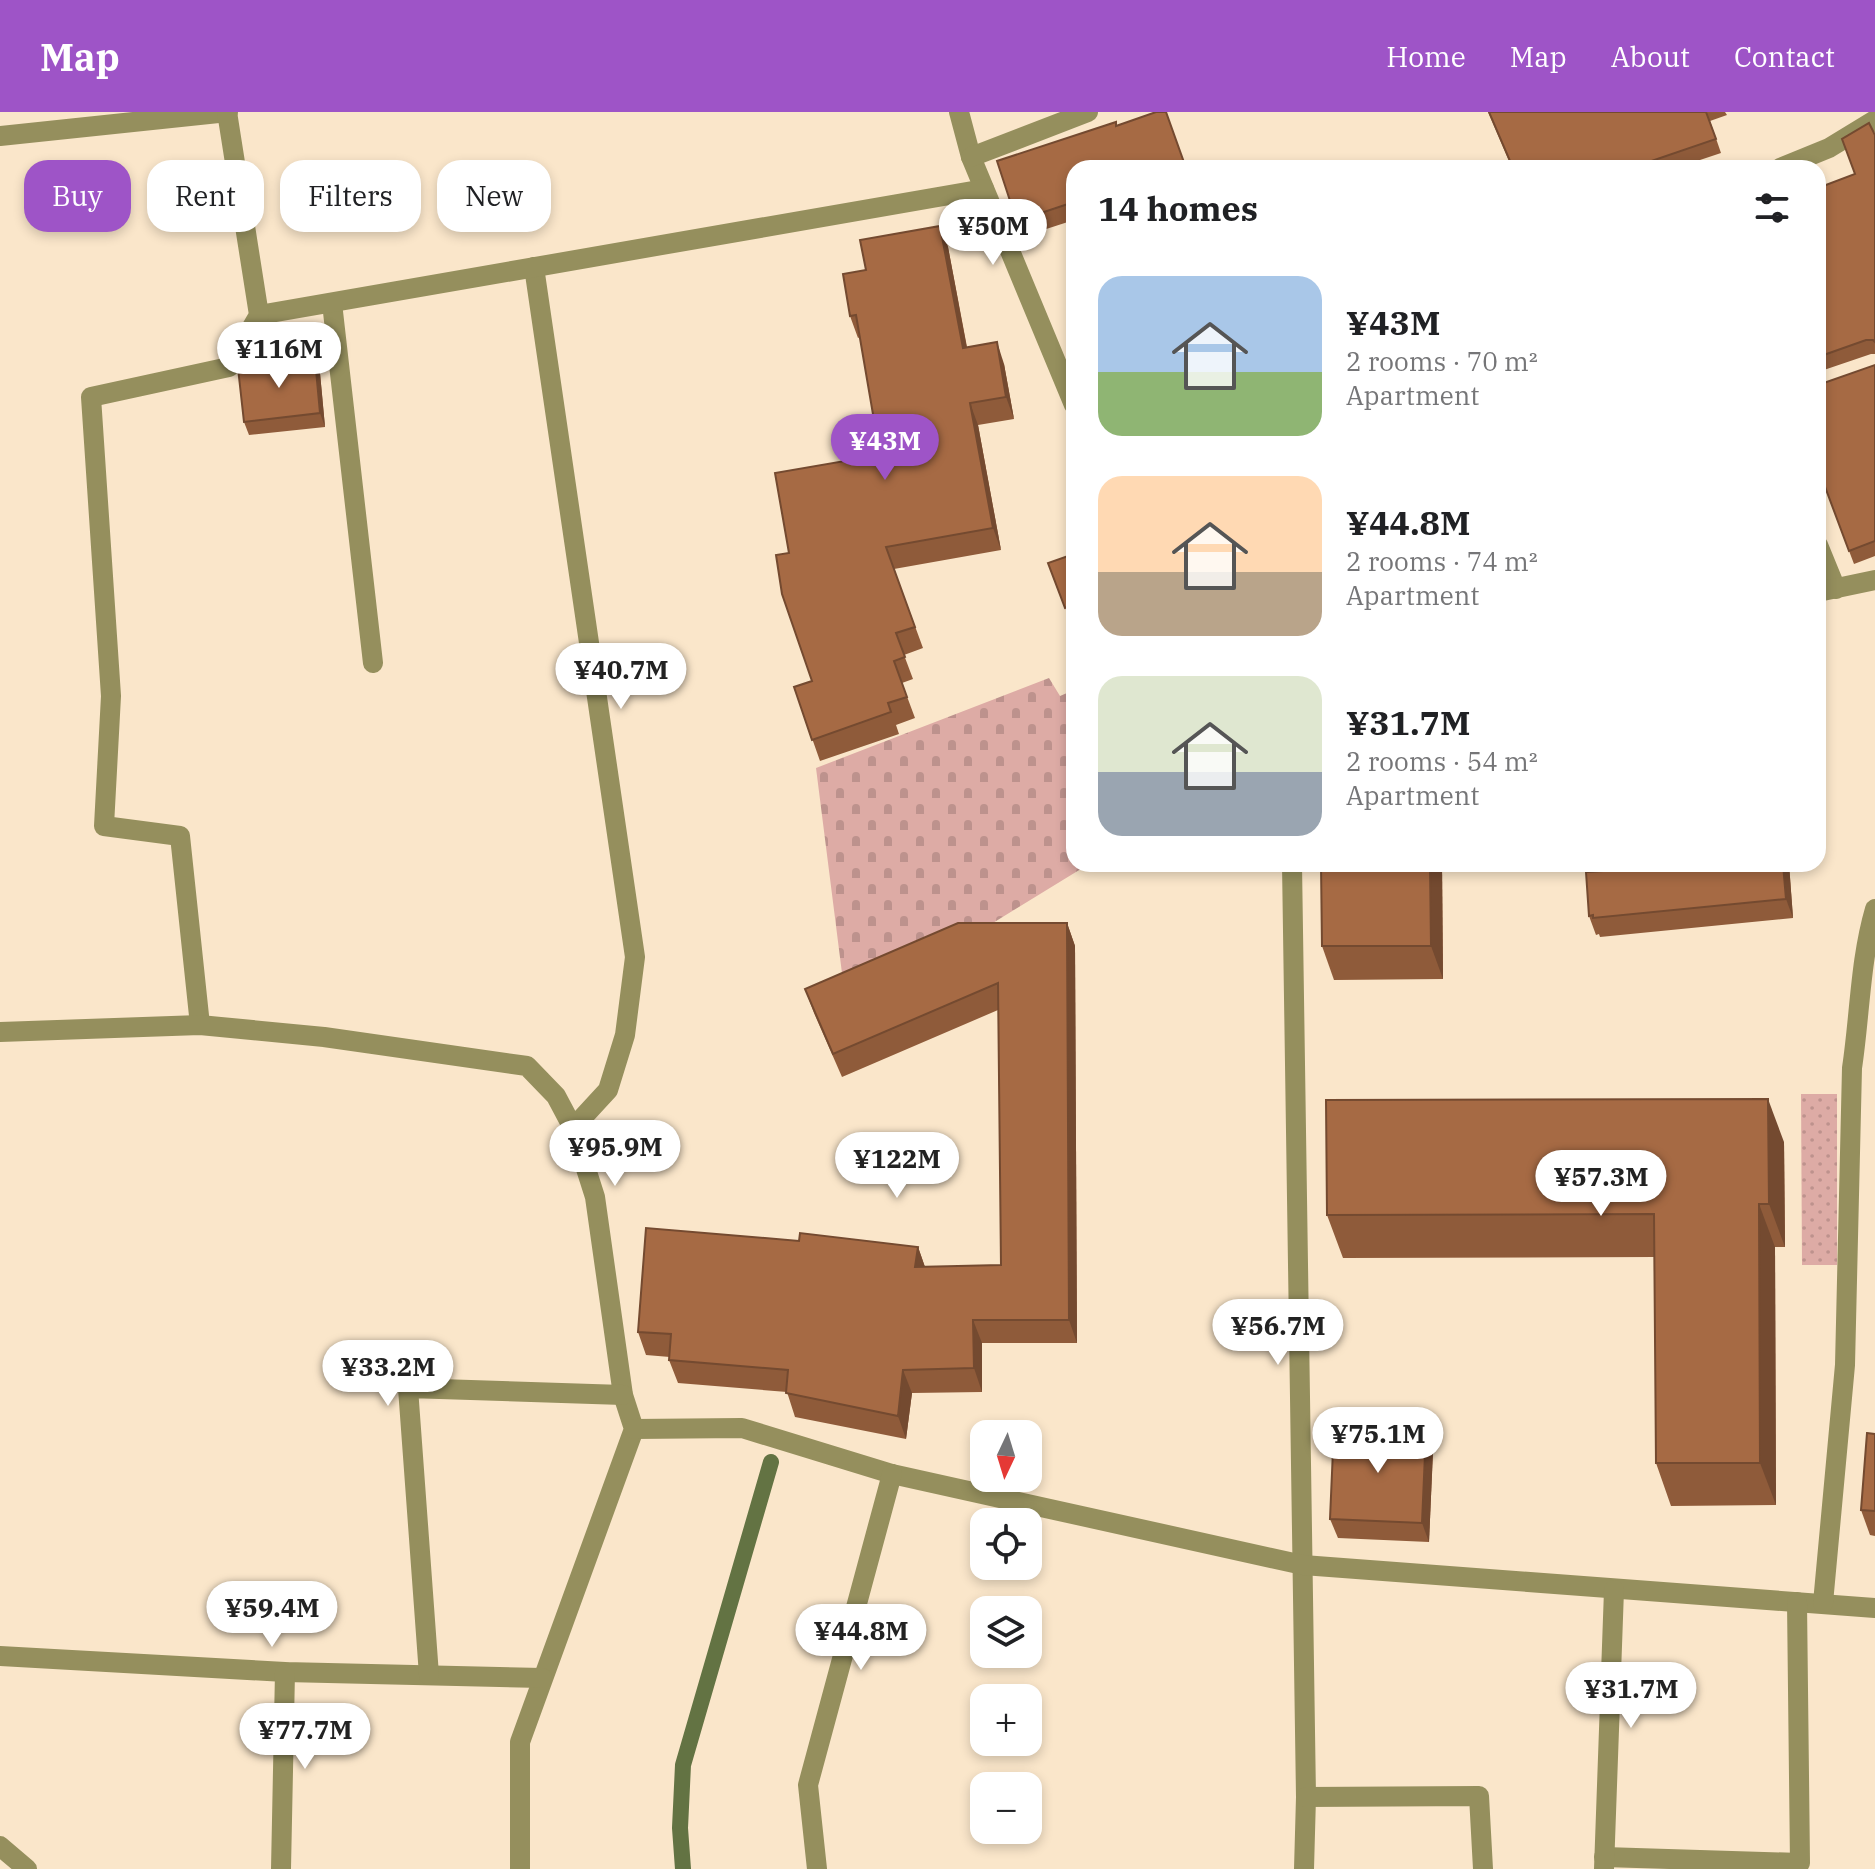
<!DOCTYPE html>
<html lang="en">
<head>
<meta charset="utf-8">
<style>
  :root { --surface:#fff; --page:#f2f2f2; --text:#202124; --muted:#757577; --accent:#9e54c7 }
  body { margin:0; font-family:"IBM Plex Serif",serif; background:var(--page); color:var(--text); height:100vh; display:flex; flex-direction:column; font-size:30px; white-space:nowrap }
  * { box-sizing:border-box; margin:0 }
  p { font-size:26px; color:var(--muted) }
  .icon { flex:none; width:44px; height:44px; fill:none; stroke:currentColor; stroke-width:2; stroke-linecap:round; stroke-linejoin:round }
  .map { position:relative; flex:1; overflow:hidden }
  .sheet { position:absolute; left:1066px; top:48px; width:760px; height:712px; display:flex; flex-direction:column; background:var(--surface); border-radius:24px; box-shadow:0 4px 12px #0003 }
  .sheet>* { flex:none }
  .hud { position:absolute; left:24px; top:48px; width:760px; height:72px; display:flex; gap:16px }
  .needle { width:52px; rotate:184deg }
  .tools { position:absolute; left:970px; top:1308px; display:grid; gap:16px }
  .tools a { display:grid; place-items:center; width:72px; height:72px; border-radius:16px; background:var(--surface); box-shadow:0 4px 12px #0003; font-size:40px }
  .price { position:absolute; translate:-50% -68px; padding:0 18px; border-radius:28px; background:#fff; color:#222; font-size:26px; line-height:52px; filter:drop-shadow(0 2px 4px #0008) }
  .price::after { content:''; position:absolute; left:50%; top:48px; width:24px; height:18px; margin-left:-12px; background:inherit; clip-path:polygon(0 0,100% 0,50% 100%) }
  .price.current { background:var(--accent); color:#fff }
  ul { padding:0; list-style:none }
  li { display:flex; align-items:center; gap:24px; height:200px; padding:0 32px }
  li span { display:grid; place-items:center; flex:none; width:224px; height:160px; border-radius:24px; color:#555 }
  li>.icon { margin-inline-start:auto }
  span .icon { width:96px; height:96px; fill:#fffc; stroke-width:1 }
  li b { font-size:34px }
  h2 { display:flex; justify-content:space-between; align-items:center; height:96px; padding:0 32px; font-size:34px }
  .chip { padding:0 28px; border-radius:24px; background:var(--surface); box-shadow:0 4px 12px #0003; font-size:28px; line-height:72px }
  .chip.current { background:var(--accent); color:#fff }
  header { display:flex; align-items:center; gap:48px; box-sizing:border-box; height:112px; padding:0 40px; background:var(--accent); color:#fff }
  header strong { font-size:38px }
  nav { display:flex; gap:44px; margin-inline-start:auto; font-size:28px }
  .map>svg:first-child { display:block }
  .cemetery { fill:url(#cemetery-stones) }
  .park { fill:url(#park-dots) }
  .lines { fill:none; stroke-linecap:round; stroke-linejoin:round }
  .stream { stroke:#637343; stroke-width:16 }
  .minor { stroke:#958f5d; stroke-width:20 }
  .wall { fill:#8f5b3a }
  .shaded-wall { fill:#744a30 }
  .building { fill:#a66a44; stroke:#744a30; stroke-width:2 }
</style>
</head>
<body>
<header>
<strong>Map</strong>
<nav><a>Home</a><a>Map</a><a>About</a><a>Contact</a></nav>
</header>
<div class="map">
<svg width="1875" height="1757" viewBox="0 0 1875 1757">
  <defs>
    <pattern id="cemetery-stones" width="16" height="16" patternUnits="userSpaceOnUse" patternTransform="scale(2)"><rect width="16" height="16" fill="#ddaba5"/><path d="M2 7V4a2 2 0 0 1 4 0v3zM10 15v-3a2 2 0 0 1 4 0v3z" fill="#bd928d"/></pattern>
    <pattern id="park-dots" width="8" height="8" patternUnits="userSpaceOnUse" patternTransform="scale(2)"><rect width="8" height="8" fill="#ddaba5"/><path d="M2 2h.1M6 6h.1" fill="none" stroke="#bd928d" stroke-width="1.8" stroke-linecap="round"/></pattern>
  </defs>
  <rect width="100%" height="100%" fill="#fae6ca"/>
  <!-- cemetery -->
  <path class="cemetery" d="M1049,566l11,18 14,-6v174h15l-101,62 -144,63 -28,-221z"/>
  <!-- park -->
  <path class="park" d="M1801,982h36v171h-35z"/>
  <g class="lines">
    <!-- stream -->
    <path class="stream" d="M683,1757l-3,-41 3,-63 88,-303"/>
    <!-- minor -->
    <g class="minor">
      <path d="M959,0l12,45 103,248"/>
      <path d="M0,24l228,-24"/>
      <path d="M971,45l117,-45"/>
      <path d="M1780,56l49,-20 46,-28"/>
      <path d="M534,155l101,690 -10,78 -17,55 -35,38"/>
      <path d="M332,191l41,360"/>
      <path d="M259,203l725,-126"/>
      <path d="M1818,433l18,44"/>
      <path d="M1818,480l57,-12"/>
      <path d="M1292,752l14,933 -2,72"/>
      <path d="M200,913l-20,-189 -76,-10 7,-130 -20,-299 138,-30 30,-52 -32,-203"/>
      <path d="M0,920l200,-7 124,12 203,29 29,30 17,32 22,69 28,198 11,34 -114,313v127"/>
      <path d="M634,1317l108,-1 150,46 411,91 572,43"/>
      <path d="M1823,1491l22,-238 7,-297c8,-53 8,-108 23,-159"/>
      <path d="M0,1544l285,16 257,6"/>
      <path d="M429,1563l-21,-287 215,7"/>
      <path d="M1306,1685l173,-1 4,73"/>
      <path d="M0,1734l27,23"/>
      <path d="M1604,1745l196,6 -3,-261"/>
      <path d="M281,1757l4,-197"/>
      <path d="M817,1757l-9,-84 84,-311"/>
      <path d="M1604,1757l10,-279"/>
    </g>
  </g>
  <!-- wall -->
  <g class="wall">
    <path d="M1488,0h237l2,3 -17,6 11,32 -45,15h-164z"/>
    <path d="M1875,23v219h-4l-53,18v-184l37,-14z"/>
    <path d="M1074,56v52l-37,12h-16l-6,-16z"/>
    <path d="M940,114l8,21 19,100 37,17 10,55 -36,6 23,125 -107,19 29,79 -19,7 9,24 -11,4 13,35 -19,7 3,9 -79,27 -26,-74 18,-6 -23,-128 91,-98 -20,-118 -2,1 -8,-22 16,-46z"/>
    <path d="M315,247l5,14 5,54 -76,8 -5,-13z"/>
    <path d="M1875,253v191l-21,8 -31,-82 -5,2v-99z"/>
    <path d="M1074,442v58l-6,3 -20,-52z"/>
    <path d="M1442,752l1,115 -109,1 -12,-34z"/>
    <path d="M1601,752h188l4,54 -193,19 -1,-3 -3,1 -7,-19 13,-45z"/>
    <path d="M1067,811l8,23 2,397h-95v49l-70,1 -6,46 -111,-22 -8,-25 -109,-9 -9,-23 1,-3 -24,-2 -8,-23 161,-91 119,6 7,20 76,-2 -3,-255 -156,67 -28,-64 -9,-24z"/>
    <path d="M1784,1030l1,105h-10l1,258 -105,1 -15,-43 -1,-206 -312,1 -16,-43z"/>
    <path d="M1875,1322v102l-5,-1 -9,-25z"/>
    <path d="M1433,1339l-4,91 -91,-4 -8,-19z"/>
  </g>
  <!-- shaded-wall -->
  <g class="shaded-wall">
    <path d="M940,114l8,21 23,123 -8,-22z"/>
    <path d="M997,230l7,22 10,55 -8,-22z"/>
    <path d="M315,247l5,14 5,54 -5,-14z"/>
    <path d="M970,291l8,22 23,125 -8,-22z"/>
    <path d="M1430,752h12l1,115 -12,-33z"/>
    <path d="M1783,752h6l4,54 -7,-19z"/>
    <path d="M1067,811l8,23 2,397 -8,-23z"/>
    <path d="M1768,987l16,43 1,105 -16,-43z"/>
    <path d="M1759,1092l16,43 1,258 -16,-42z"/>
    <path d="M918,1135l8,23 -11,-3z"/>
    <path d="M973,1208l9,23v49l-8,-24z"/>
    <path d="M903,1258l9,23 -6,46 -8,-23z"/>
    <path d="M1426,1319l7,20 -4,91 -7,-19z"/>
  </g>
  <!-- building -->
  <g class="building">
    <path d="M1156,0h10l20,56h-112v34l-42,14h-17l-18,-55 119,-39v4z"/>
    <path d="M1489,0h217l10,27 -85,29h-118z"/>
    <path d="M1869,11l6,12v207l-2,-2h-7l-48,17v-169l37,-14 -13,-35z"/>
    <path d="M940,114l23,122 34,-6 9,55 -36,6 23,125 -107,19 29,80 -19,6 9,24 -11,4 13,36 -19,6 3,9 -79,28 -18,-53 18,-6 -30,-87 -6,-39 13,-2 -14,-80 105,-18 -24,-140 -6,1 -7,-42 23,-4 -6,-30z"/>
    <path d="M315,247l5,54 -76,9 -6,-54z"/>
    <path d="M1875,253v176l-26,10 -31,-83v-83z"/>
    <path d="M1074,442v50l-9,4 -17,-45z"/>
    <path d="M1321,752h109l1,82h-109z"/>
    <path d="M1601,752h182l3,35 -193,19v-3l-4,1 -3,-44 16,-1z"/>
    <path d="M958,811h109l2,397h-96l1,48 -71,2 -5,46 -112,-23 2,-23 -119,-10 2,-26 -33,-2 8,-104 153,13 1,-8 118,14 -3,20 86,-2 -3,-282 -165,71 -28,-65z"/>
    <path d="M1768,987l1,105h-10l1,259h-104l-2,-249 -327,1 -1,-115z"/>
    <path d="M1334,1315l92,4 -4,92 -92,-4z"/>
    <path d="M1867,1321l8,1v77l-14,-1z"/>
  </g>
</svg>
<div class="tools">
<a><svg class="needle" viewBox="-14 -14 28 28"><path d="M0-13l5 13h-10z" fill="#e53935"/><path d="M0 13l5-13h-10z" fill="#757577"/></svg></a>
<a><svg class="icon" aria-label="locate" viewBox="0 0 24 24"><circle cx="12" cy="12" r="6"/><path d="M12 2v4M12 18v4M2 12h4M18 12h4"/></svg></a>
<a><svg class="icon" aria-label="layers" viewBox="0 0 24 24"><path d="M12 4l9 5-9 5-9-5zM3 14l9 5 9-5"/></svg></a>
<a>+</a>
<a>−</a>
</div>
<b class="price" style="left:993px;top:155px">¥50M</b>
<b class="price" style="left:279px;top:278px">¥116M</b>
<b class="price current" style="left:885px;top:370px">¥43M</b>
<b class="price" style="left:621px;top:599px">¥40.7M</b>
<b class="price" style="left:615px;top:1076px">¥95.9M</b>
<b class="price" style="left:897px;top:1088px">¥122M</b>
<b class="price" style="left:1601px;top:1106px">¥57.3M</b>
<b class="price" style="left:1278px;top:1255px">¥56.7M</b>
<b class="price" style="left:388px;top:1296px">¥33.2M</b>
<b class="price" style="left:1378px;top:1363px">¥75.1M</b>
<b class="price" style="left:272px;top:1537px">¥59.4M</b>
<b class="price" style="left:861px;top:1560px">¥44.8M</b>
<b class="price" style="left:1631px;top:1618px">¥31.7M</b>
<b class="price" style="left:305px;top:1659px">¥77.7M</b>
<div class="hud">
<a class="chip current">Buy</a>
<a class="chip">Rent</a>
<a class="chip">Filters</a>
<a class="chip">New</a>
</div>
<section class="sheet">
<h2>14 homes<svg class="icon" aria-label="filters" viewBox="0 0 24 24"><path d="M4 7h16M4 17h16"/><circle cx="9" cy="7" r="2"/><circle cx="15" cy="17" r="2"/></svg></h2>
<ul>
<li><span style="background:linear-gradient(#a9c7e8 60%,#8fb573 0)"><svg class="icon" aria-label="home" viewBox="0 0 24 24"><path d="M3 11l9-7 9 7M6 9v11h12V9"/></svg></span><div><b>¥43M</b><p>2 rooms · 70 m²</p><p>Apartment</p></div></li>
<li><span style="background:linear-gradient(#ffd9b3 60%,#b9a48a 0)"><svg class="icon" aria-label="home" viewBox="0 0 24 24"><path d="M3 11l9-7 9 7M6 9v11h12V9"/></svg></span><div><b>¥44.8M</b><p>2 rooms · 74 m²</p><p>Apartment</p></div></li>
<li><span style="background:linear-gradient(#dfe7d0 60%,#9aa5b1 0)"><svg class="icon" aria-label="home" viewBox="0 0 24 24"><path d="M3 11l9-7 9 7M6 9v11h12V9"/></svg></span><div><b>¥31.7M</b><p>2 rooms · 54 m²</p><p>Apartment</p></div></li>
</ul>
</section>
</div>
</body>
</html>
